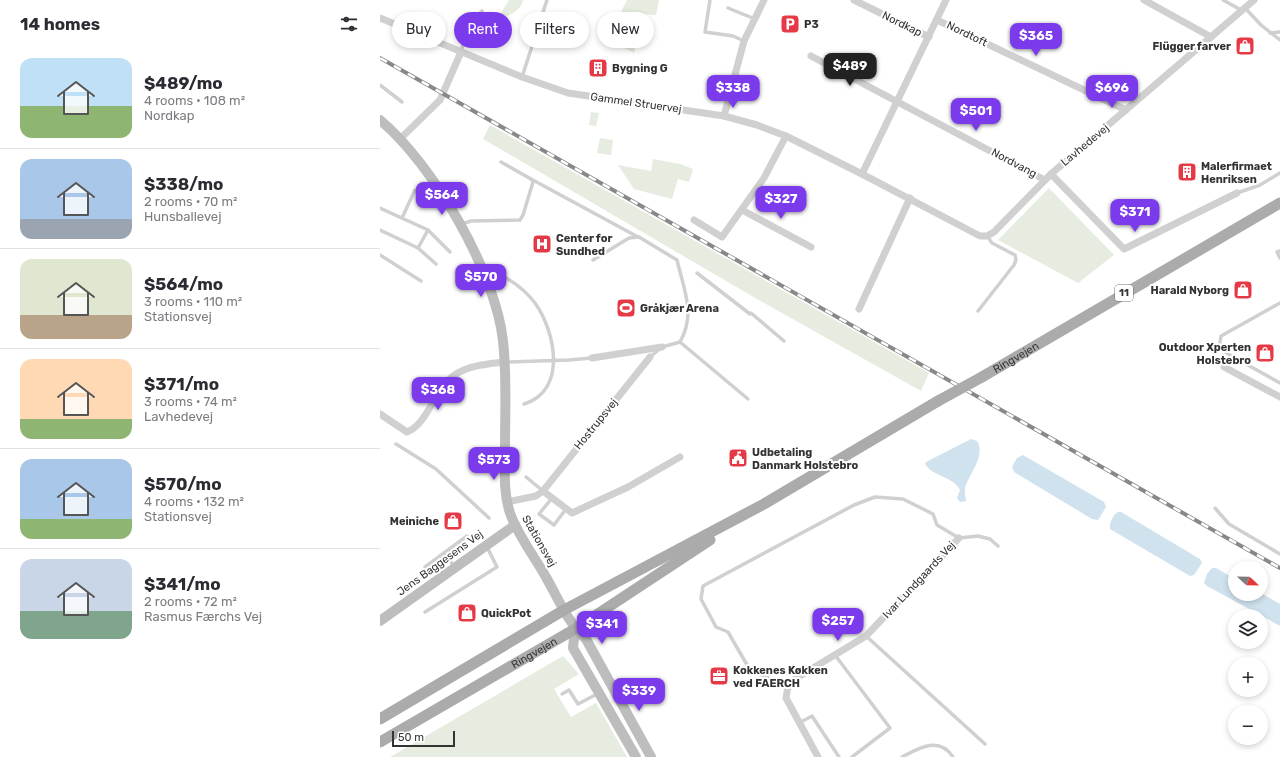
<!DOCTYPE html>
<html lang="en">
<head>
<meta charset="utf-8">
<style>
  :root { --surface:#fff; --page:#f7f7f7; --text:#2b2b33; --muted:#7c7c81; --line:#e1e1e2; --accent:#7c3aed }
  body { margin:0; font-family:Rubik,sans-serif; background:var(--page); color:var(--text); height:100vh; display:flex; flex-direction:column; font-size:15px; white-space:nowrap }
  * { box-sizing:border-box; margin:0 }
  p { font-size:13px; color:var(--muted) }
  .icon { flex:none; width:22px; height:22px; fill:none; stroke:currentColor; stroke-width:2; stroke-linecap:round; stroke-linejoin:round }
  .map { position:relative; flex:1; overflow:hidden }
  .sheet { display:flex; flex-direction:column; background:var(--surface); width:380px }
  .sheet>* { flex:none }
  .guide { position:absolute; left:12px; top:12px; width:380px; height:36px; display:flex; gap:8px }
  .needle { width:26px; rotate:112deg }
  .fabs { position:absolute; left:848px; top:561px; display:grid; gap:8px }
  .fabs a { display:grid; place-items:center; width:40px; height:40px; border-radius:50%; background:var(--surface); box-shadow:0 2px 6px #0003; font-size:20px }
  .scale { position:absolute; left:12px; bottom:10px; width:63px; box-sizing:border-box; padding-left:4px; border:2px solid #333; border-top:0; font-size:11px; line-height:14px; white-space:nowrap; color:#333; -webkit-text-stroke:3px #fff; paint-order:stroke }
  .price { position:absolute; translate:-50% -34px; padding:0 9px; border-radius:8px; background:var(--accent); color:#fff; font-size:13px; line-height:26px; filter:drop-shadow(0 1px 2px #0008) }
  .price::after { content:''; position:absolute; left:50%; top:24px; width:12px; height:9px; margin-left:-6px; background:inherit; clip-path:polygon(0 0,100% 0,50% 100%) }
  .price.current { background:#222; color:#fff }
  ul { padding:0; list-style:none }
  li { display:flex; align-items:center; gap:12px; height:100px; padding:0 20px }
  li+li { border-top:1px solid var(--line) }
  li span { display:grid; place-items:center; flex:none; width:112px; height:80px; border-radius:12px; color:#555 }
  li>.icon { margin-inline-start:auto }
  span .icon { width:48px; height:48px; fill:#fffc; stroke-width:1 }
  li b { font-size:17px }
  h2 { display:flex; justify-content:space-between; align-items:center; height:48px; padding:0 20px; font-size:17px }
  .pill { padding:0 14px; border-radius:18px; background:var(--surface); box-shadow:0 2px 6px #0003; font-size:14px; line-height:36px }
  .pill.current { background:var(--accent); color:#fff }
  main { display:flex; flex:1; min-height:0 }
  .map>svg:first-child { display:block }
  .green { fill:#e6ecdf }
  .water { fill:#cfe2ee }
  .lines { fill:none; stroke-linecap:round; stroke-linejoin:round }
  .lane { stroke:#d0d0d0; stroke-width:3.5 }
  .street { stroke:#d0d0d0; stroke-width:7 }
  .secondary { stroke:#bdbdbd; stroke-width:10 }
  .primary { stroke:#ababab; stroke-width:11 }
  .rail-casing { stroke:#888; stroke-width:4 }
  .rail { stroke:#fff; stroke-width:2.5; stroke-dasharray:8; stroke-linecap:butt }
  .primary-bridge { stroke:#ababab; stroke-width:11 }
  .labels { text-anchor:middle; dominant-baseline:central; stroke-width:4; stroke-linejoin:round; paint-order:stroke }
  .shield { fill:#fff; stroke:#707070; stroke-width:1 }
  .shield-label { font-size:10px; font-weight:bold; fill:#333 }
  .poi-label { font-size:11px; font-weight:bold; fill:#333; stroke:#fff; text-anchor:start }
  .street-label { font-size:11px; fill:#333; stroke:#fff }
</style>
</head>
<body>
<main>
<section class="sheet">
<h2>14 homes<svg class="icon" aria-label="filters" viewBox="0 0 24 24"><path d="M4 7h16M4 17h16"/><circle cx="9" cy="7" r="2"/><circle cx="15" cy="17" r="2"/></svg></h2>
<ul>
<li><span style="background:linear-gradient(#bfe0f5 60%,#8fb573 0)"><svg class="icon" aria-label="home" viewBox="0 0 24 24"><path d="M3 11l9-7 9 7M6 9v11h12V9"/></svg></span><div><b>$489/mo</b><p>4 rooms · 108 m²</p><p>Nordkap</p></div></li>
<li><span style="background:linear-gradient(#a9c7e8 75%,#9aa5b1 0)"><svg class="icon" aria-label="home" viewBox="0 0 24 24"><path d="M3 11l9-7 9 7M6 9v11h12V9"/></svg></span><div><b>$338/mo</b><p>2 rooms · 70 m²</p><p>Hunsballevej</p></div></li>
<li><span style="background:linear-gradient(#dfe7d0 70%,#b9a48a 0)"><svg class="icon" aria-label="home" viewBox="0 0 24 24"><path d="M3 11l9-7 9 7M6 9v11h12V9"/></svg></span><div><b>$564/mo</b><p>3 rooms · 110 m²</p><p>Stationsvej</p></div></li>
<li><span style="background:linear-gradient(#ffd9b3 75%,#8fb573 0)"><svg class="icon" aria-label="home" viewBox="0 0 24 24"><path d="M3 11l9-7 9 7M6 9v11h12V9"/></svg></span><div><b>$371/mo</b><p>3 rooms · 74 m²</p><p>Lavhedevej</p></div></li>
<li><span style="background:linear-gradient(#a9c7e8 75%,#8fb573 0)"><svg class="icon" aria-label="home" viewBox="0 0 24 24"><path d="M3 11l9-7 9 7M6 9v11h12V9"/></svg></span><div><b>$570/mo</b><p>4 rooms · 132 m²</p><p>Stationsvej</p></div></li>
<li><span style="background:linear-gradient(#c9d6e8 65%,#7fa58c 0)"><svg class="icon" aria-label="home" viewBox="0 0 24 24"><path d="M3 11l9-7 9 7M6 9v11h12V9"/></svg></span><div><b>$341/mo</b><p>2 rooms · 72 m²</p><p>Rasmus Færchs Vej</p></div></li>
</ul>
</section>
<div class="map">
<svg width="900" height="757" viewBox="0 0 900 757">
  <rect width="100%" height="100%" fill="#fff"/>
  <!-- green -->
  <g class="green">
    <path d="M129,0h14c-3,13 -16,16 -27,21z"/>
    <path d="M247,0h32l-3,15 -15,-1 -7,39 -10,-5 -6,-30z"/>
    <path d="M211,112l8,1 -3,13 -7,-1z"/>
    <path d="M110,125l439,248 -8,18 -164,-92 -274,-160z"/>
    <path d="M220,138l13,2 -2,15 -14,-2z"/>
    <path d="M273,159l27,5 13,5 -4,13 -11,-3 -6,20 -38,-10 -16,-24 33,6z"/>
    <path d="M669,188l65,67 -36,28 -80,-43z"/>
    <path d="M183,656l16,18 -25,15 17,28 25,-14 31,54h-237z"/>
  </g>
  <!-- water -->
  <g class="water">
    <path d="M591,439l6,2c9,15 -8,33 -12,47 -1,4 1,9 1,13l-6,1 -3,-4 3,-8c-7,-14 -27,-13 -35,-26l1,-2z"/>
    <path d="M643,455l81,47 2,5 -8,13 -6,-1 -78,-47 -2,-5 5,-9z"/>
    <path d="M738,512h3l79,47 2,4 -8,12 -4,1 -80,-47c-1,-6 3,-14 8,-17z"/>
    <path d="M832,568h4l19,11v15l26,-1 19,11v22l-73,-40 -3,-3 3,-9z"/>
  </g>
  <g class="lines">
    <!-- lane -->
    <g class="lane">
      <path d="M330,0l-5,32 28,4 11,5"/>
      <path d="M843,0l18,10"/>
      <path d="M348,8l27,11"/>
      <path d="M865,8l16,17 19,15"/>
      <path d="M890,33l10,-1"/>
      <path d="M81,52l7,-25 14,-16"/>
      <path d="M142,77l25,-77"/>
      <path d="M0,85l22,17"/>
      <path d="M151,179l107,58"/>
      <path d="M857,193l23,-8 20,-12"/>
      <path d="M0,208l48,22 22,22"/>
      <path d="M22,218l13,-28"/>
      <path d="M82,224l9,-3 49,-1 3,-5 10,-33 -2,-3 -30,-17"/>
      <path d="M0,230l38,18"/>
      <path d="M48,230l-10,18 18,16"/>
      <path d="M900,251l-3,1 3,6"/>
      <path d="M0,255l41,26"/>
      <path d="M213,260l36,-22 10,-1 38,23c7,30 19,54 3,82"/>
      <path d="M317,273l53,41"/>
      <path d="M121,275c13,7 25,16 34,28 20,28 33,87 -11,101"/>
      <path d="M598,311l36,-46 2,-5 -1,-5 -23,-12 -5,-7"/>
      <path d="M371,313l33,28"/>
      <path d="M850,355l50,28"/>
      <path d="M270,357l12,-10 18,-5 68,57"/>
      <path d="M125,362l64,-2 23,-2"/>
      <path d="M844,367l6,-12 -11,-7 2,-12 59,-33"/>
      <path d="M16,444l40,25 53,49"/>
      <path d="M146,477l17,14"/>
      <path d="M172,498l-13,16 15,11 12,-16"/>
      <path d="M835,508l14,16 51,30"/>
      <path d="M74,566l-10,-13 23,-17"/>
      <path d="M45,567l19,-14"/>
      <path d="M45,612l72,-45 -10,-20"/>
      <path d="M486,636l119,108"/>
      <path d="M455,655l55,73 -38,29"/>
      <path d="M408,686l-38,-16 -22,-38 -12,-5 -15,-28 2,-13 151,-81 21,-8 28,2 30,15 4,11 22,13 19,-2 12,3 8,7"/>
      <path d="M182,694l7,-4 9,14 21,-11"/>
      <path d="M419,723l13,-7 27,41"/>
      <path d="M522,757c17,-9 37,-21 51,0"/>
    </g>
    <!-- street -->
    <g class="street">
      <path d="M474,0l75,37"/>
      <path d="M764,0l67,37"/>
      <path d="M0,18l142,59 46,16 156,23 33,9 29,11 76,38 118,62h7l7,-4 57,-58 203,-174"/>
      <path d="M557,20l189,90"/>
      <path d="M431,56l234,124"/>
      <path d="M344,116l20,-75 20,-41"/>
      <path d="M20,139l40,-39 21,-48"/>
      <path d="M482,174l84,-174"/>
      <path d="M671,174l73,75 113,-56"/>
      <path d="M362,210l69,37"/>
      <path d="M314,220l28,17 42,-59 22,-42"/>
      <path d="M479,309l51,-111"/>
      <path d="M212,358l70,-11"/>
      <path d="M844,367l56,30"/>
      <path d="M0,414l27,18c21,-8 27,-43 49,-58 14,-9 32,-10 48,-12"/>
      <path d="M163,491l29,22 56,-26 52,-30"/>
      <path d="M127,502l29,-6 7,-5 107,-134"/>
      <path d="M438,757l-32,-59 2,-12 7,-7 71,-43 93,-98"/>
    </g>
    <!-- secondary -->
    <g class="secondary">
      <path d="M0,120c53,44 116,153 123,221 4,35 2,71 2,106 0,22 -2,45 5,66 8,23 25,44 37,66 12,21 21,44 39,60l65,118"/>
      <path d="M0,621l135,-96"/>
      <path d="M195,629l-2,19 63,109"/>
    </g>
    <!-- primary -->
    <g class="primary">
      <path id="s1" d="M602,377l298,-174"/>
      <path d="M0,719l184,-109 200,-106 174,-103"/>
      <path id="s2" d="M0,742l195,-113 135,-89"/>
    </g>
    <defs>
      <path id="rail" d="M0,58l900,510"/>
    </defs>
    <!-- rail casing -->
    <use href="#rail" class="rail-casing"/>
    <!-- rail -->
    <use href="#rail" class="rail"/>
    <!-- primary-bridge -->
    <path class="primary-bridge" d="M558,401l44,-24"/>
  </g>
  <!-- icons -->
  <defs>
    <symbol id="parking-square" viewBox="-11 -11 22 22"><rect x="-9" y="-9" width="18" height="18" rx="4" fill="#e63946" stroke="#fff"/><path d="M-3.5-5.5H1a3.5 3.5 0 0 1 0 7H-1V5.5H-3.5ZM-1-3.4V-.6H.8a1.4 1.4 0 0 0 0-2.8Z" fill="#fff"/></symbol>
    <symbol id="shop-square" viewBox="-11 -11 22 22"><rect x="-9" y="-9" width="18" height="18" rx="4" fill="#e63946" stroke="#fff"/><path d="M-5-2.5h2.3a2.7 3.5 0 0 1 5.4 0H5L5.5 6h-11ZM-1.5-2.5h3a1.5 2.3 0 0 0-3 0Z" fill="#fff"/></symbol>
    <symbol id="building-square" viewBox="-11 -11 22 22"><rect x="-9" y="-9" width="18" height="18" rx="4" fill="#e63946" stroke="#fff"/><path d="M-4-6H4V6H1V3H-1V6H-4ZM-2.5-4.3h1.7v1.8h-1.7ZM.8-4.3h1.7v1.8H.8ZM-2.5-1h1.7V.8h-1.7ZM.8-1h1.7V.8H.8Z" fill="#fff"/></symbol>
    <symbol id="hospital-square" viewBox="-11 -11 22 22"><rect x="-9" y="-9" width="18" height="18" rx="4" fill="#e63946" stroke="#fff"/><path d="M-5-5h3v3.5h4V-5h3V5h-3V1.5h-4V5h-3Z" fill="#fff"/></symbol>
    <symbol id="stadium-square" viewBox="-11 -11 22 22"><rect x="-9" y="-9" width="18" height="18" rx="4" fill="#e63946" stroke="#fff"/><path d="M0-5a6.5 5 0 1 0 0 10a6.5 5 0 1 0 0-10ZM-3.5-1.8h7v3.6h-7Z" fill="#fff"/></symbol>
    <symbol id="civic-square" viewBox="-11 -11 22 22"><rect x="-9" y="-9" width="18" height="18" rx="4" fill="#e63946" stroke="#fff"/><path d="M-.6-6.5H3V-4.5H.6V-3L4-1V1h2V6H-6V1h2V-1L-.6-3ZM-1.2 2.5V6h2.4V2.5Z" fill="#fff"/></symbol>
    <symbol id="office-square" viewBox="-11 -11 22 22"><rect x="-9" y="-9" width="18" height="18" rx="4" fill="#e63946" stroke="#fff"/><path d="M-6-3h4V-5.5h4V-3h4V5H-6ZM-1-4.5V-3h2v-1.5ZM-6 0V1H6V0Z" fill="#fff"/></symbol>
  </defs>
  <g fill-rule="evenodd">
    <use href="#parking-square" x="399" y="13" width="22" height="22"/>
    <use href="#shop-square" x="854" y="35" width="22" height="22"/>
    <use href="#building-square" x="207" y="57" width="22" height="22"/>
    <use href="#building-square" x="796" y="161" width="22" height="22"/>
    <use href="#hospital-square" x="151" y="233" width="22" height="22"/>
    <use href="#shop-square" x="852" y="279" width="22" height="22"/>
    <use href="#stadium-square" x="235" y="297" width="22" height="22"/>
    <use href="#shop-square" x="874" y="342" width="22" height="22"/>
    <use href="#civic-square" x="347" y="447" width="22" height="22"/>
    <use href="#shop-square" x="62" y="510" width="22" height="22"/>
    <use href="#shop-square" x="76" y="602" width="22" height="22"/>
    <use href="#office-square" x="328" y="665" width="22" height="22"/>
  </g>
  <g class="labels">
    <!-- shield labels -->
    <rect class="shield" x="735" y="285" width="18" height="16" rx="3"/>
    <g class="shield-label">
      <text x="744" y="293">11</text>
    </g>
    <!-- poi labels -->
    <g class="poi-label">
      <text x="424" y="24">P3</text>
      <text x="851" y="46" text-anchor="end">Flügger farver</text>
      <text x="232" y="68">Bygning G</text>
      <text x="821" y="166">Malerfirmaet<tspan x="821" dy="13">Henriksen</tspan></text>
      <text x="176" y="238">Center for<tspan x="176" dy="13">Sundhed</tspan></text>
      <text x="849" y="290" text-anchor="end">Harald Nyborg</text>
      <text x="260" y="308">Gråkjær Arena</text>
      <text x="871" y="347" text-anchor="end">Outdoor Xperten<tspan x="871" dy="13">Holstebro</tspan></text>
      <text x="372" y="452">Udbetaling<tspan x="372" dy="13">Danmark Holstebro</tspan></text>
      <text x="59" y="521" text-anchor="end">Meiniche</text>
      <text x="101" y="613">QuickPot</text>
      <text x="353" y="670">Kokkenes Køkken<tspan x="353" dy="13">ved FAERCH</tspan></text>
    </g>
    <!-- street labels -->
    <g class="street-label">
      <text transform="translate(522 24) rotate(26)">Nordkap</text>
      <text transform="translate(587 34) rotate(26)">Nordtoft</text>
      <text transform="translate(256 103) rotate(8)">Gammel Struervej</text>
      <text transform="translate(705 145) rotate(-40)">Lavhedevej</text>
      <text transform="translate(634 163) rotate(28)">Nordvang</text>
      <text stroke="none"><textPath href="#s1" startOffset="39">Ringvejen</textPath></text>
      <text transform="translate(216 424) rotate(-51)">Hostrupsvej</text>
      <text transform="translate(159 541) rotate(60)">Stationsvej</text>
      <text transform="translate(60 563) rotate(-36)">Jens Baggesens Vej</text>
      <text transform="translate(539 580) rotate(-47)">Ivar Lundgaards Vej</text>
      <text stroke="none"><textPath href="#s2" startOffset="178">Ringvejen</textPath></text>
    </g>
  </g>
</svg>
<div class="fabs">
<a><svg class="needle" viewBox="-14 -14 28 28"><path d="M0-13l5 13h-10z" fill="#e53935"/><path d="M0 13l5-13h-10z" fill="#7c7c81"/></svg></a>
<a><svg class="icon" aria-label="layers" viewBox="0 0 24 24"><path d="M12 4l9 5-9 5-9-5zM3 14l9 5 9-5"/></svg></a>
<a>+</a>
<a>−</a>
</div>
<div class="scale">50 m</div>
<b class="price" style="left:656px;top:57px">$365</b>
<b class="price current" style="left:470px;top:87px">$489</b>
<b class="price" style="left:353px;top:109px">$338</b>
<b class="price" style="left:732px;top:109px">$696</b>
<b class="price" style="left:596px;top:132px">$501</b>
<b class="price" style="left:62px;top:216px">$564</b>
<b class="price" style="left:401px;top:220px">$327</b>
<b class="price" style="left:755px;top:233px">$371</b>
<b class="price" style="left:101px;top:298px">$570</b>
<b class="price" style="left:58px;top:411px">$368</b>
<b class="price" style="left:114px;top:481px">$573</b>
<b class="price" style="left:458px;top:642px">$257</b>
<b class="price" style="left:222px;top:645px">$341</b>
<b class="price" style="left:259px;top:712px">$339</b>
<div class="guide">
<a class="pill">Buy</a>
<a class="pill current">Rent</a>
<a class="pill">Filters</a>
<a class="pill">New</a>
</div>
</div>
</main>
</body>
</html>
